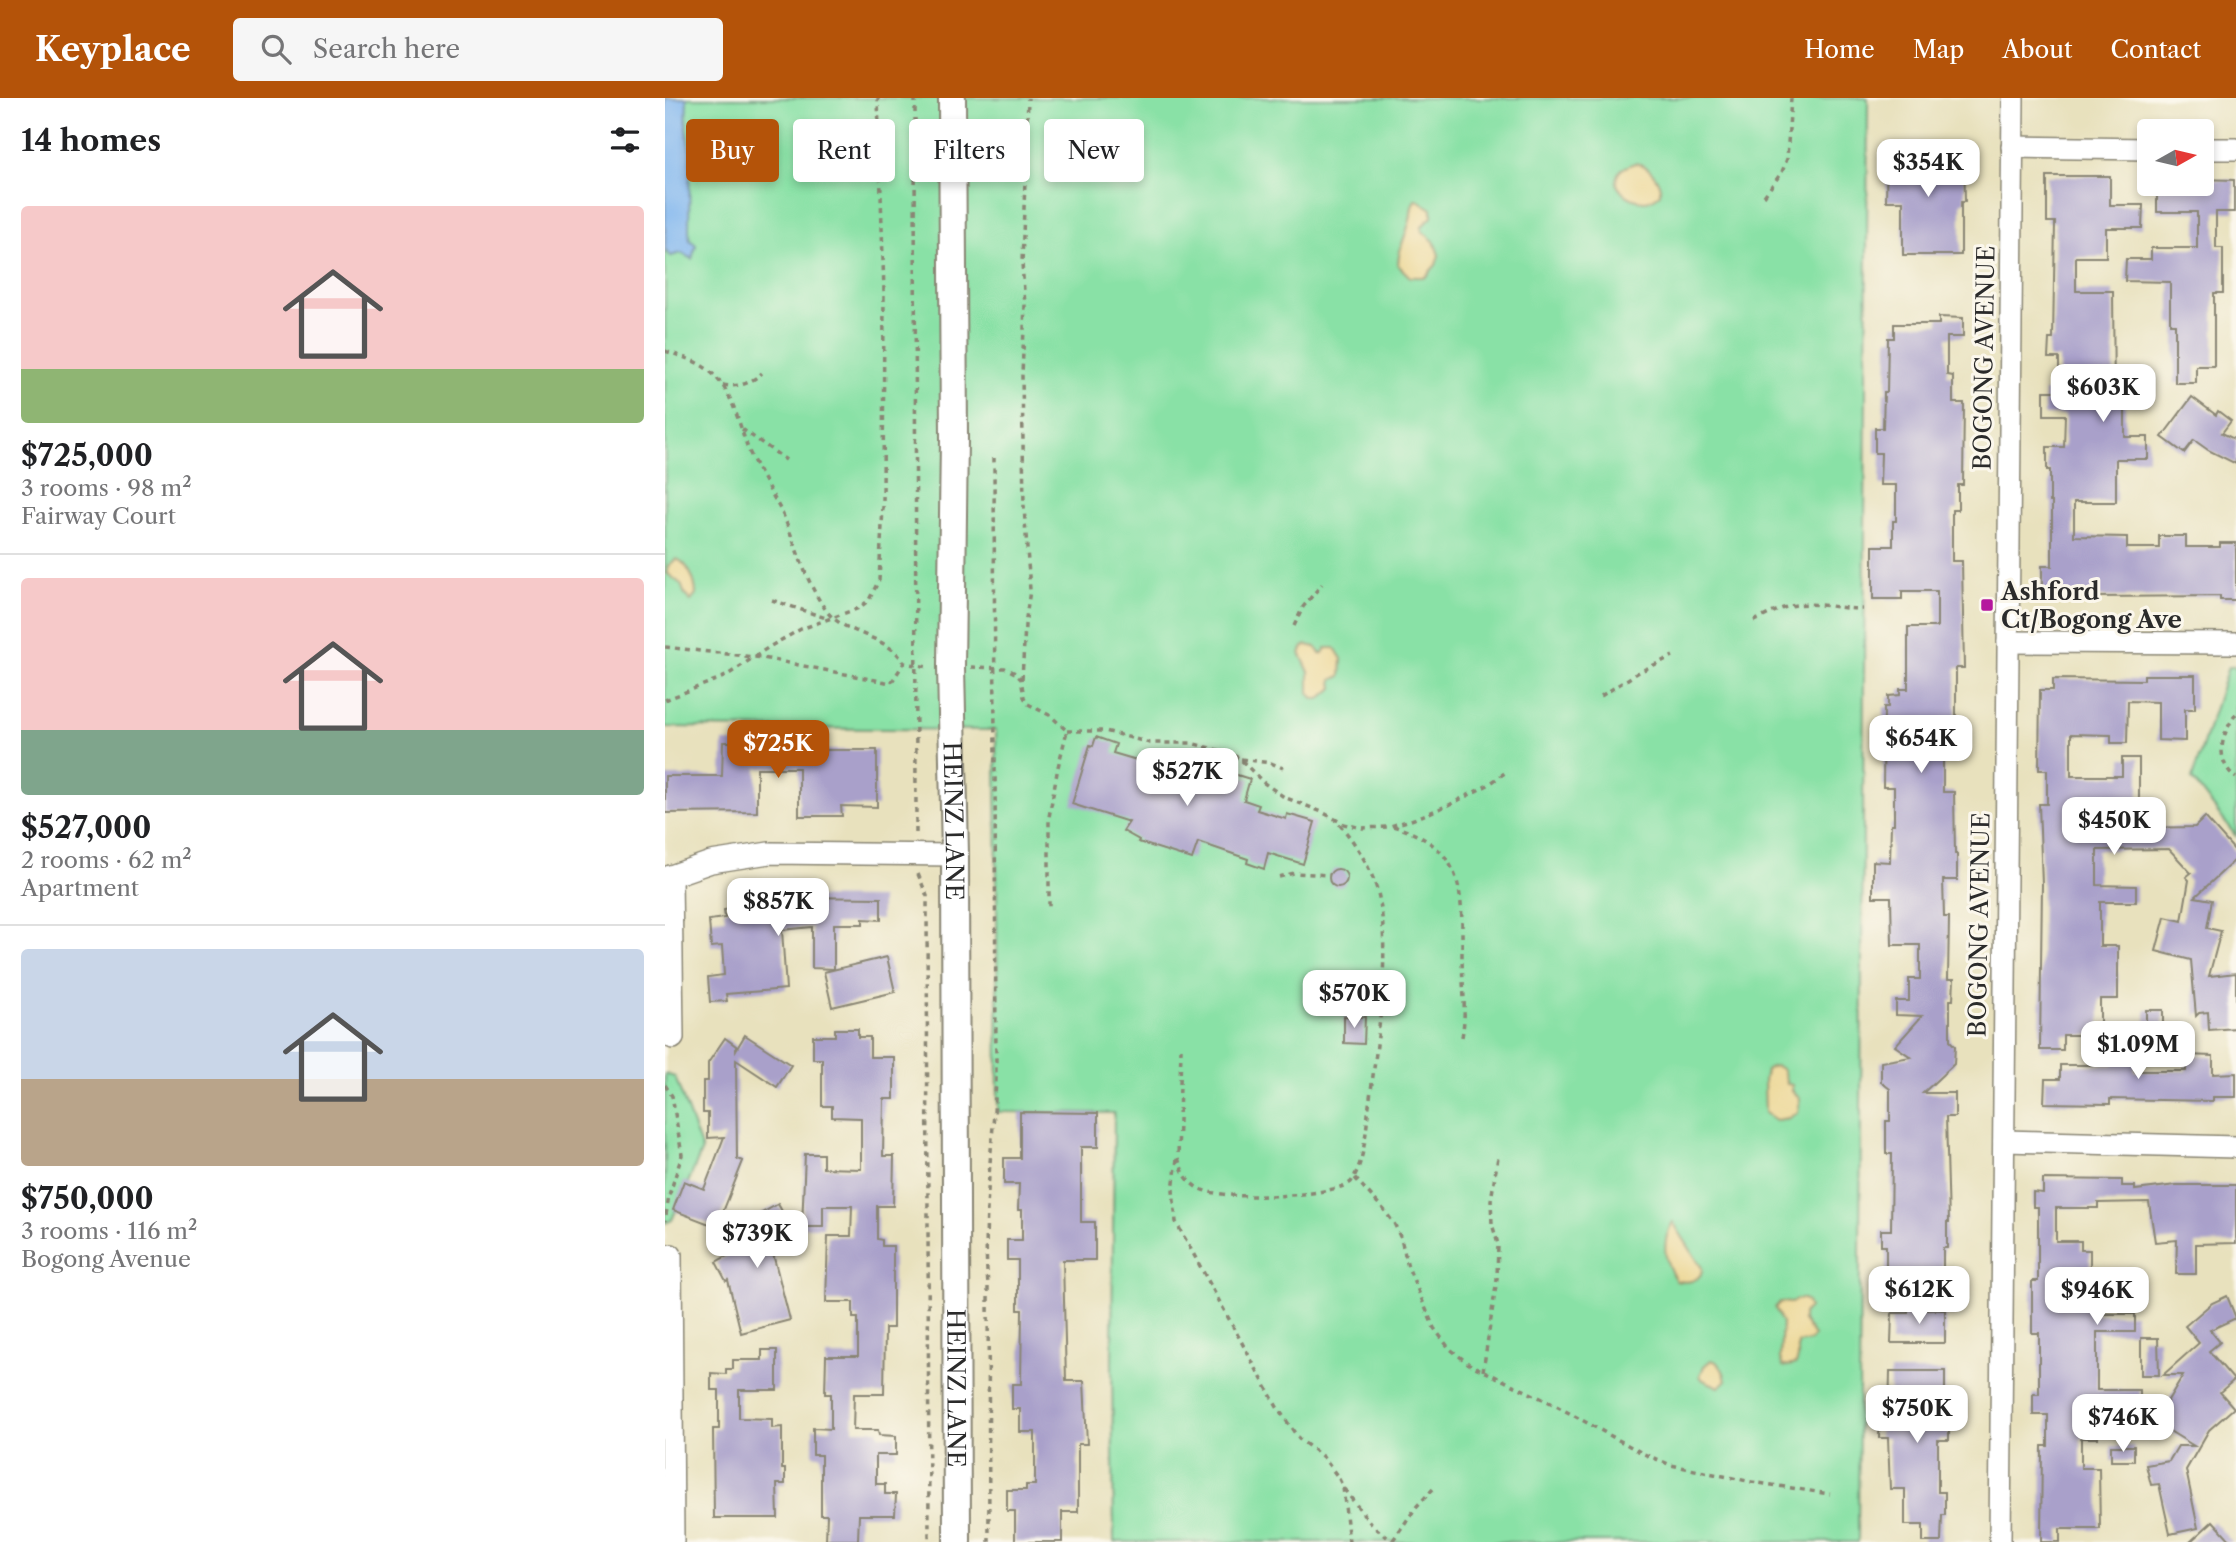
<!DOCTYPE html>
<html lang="en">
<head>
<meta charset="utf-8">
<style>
  :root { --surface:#fff; --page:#f6f6f6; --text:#202124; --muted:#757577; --line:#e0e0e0; --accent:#b45309 }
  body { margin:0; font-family:"Libre Caslon Text",serif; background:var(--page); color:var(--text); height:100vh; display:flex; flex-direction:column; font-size:26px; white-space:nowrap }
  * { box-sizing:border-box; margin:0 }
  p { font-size:23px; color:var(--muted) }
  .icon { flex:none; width:38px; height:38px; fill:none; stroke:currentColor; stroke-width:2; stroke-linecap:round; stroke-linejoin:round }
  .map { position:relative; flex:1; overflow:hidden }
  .sheet { display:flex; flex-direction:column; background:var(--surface); width:665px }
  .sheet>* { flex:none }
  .guide { position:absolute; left:21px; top:21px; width:665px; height:63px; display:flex; gap:14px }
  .needle { width:46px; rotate:82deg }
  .controls { position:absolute; left:1472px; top:21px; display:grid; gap:14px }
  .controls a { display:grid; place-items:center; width:77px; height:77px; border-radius:7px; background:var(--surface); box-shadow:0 4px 10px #0003; font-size:35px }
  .price { position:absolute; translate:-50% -60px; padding:0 16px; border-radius:14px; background:#fff; color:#222; font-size:23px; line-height:46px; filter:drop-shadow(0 2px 4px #0008) }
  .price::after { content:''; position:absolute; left:50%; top:42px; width:21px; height:16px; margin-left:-10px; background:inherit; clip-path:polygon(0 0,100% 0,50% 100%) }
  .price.on { background:var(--accent); color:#fff }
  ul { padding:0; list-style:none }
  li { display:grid; align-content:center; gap:14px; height:371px; padding:0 21px }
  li+li { border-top:2px solid var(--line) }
  li span { display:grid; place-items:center; height:217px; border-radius:7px; color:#555 }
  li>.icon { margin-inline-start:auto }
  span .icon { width:126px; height:126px; fill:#fffc; stroke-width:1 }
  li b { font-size:30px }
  h2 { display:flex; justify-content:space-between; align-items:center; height:84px; padding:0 21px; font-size:30px }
  .tag { padding:0 24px; border-radius:7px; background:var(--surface); box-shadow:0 4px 10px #0003; font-size:24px; line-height:63px }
  .tag.on { background:var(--accent); color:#fff }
  header { display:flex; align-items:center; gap:42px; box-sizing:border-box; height:98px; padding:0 35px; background:var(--accent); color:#fff }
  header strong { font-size:33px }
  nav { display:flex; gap:38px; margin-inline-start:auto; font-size:24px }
  .search { width:490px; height:63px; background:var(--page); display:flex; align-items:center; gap:18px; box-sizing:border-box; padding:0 24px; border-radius:7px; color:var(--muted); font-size:26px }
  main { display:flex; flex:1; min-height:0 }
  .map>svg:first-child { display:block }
  .green { fill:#89e1a6; stroke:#5a8668; stroke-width:2 }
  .sand { fill:#eeda9e; stroke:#8c8264; stroke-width:2 }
  .water { fill:#80b6ef; stroke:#56708d; stroke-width:2 }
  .building { fill:#a9a0ca }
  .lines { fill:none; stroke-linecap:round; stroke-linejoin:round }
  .minor-casing { stroke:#8a8674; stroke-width:24 }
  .tertiary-casing { stroke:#8a8674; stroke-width:30 }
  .path { stroke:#8a8674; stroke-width:3.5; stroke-dasharray:5 5; stroke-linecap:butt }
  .minor { stroke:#fff; stroke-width:21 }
  .tertiary { stroke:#fff; stroke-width:26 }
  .poi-dot { fill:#b5179e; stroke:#fbf7ec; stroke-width:2.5 }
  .labels { text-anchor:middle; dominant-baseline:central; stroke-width:6; stroke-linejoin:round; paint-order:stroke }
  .street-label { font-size:24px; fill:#2b2b2b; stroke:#fbf7ec }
  .poi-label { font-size:24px; font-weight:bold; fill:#2b2b2b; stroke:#fbf7ec; text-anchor:start }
</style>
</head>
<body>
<header>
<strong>Keyplace</strong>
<div class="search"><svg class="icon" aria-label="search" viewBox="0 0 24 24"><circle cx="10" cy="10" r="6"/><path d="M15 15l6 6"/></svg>Search here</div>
<nav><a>Home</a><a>Map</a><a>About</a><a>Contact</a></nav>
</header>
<main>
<section class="sheet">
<h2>14 homes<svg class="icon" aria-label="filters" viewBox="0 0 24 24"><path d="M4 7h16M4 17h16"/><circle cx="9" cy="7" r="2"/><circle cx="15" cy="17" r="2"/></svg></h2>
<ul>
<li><span style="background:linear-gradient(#f6c9c9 75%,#8fb573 0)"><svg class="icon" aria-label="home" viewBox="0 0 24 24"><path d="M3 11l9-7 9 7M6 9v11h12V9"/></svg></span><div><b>$725,000</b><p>3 rooms · 98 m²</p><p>Fairway Court</p></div></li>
<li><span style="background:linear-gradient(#f6c9c9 70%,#7fa58c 0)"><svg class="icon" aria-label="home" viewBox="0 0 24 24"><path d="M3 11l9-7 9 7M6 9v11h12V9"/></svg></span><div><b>$527,000</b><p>2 rooms · 62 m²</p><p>Apartment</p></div></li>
<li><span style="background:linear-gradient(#c9d6e8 60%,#b9a48a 0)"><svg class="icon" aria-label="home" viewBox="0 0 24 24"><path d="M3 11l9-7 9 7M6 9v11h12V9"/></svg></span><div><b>$750,000</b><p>3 rooms · 116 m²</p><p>Bogong Avenue</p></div></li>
</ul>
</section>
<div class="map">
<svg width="1571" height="1444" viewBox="0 0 1571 1444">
  <rect width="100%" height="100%" fill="#fbf7ec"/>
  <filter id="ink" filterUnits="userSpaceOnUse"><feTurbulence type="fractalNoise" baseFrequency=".0143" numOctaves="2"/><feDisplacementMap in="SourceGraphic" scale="14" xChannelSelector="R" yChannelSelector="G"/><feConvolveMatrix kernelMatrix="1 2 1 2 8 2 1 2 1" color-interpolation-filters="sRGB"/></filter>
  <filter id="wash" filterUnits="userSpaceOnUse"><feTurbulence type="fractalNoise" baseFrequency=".00686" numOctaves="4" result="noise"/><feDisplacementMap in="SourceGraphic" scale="28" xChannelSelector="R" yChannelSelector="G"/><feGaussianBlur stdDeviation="1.57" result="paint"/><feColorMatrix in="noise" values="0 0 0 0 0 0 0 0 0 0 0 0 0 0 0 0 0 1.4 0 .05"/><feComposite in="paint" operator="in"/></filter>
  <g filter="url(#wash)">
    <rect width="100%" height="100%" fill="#e8e1bd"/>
    <!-- green -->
    <g class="green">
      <path d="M0,0h1203l-10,1444h-744l-2,-179 2,-250 -116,-1 -2,-382 -331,-3z"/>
      <path d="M1563,569h8v169l-44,-57z"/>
      <path d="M0,976l10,3 27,73 -30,70 -7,3z"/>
    </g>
    <!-- sand -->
    <g class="sand">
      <path d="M969,65c14,0 28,18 26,31 -4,3 -10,7 -15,7 -14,0 -36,-13 -26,-29 3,-5 10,-6 15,-9z"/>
      <path d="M751,101l16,10v8l-10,9v5l12,10 5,14 -3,10 -11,12h-15l-12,-12c0,-17 8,-29 12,-45 2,-8 0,-15 6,-21z"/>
      <path d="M11,461c12,3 20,23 20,36l-5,6 -6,-6 -4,-11 -13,-10v-8z"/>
      <path d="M642,547l9,2 4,7 3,-1 3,-5h9l7,11 -1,17 -9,4 1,8 -13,11h-6l-5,-6v-21l-9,-19 3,-6z"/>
      <path d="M1106,969l5,-1 7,4 4,14 5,1v5l8,8 -2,14 -9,6 -13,2 -11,-7 -1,-33 2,-10z"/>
      <path d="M1008,1124l29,46c0,14 -15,15 -26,13 -12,-19 -15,-40 -3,-59z"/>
      <path d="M1132,1201h7l3,3 2,6 -6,6v7l11,15 -4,5 -12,2v15l-2,6 -13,3 -3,-9 2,-35 -7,-15 5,-6 11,1z"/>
      <path d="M1046,1262c9,1 14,13 15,21l-7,6 -16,-7 -3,-4 4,-10z"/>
    </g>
    <!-- water -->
    <path class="water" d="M0,0h22l-1,31 4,22 -1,79 1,10 6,5 -4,14 -11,-6 -10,3 -6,-6z"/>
    <g id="blocks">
      <!-- building -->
      <g class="building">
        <path d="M1222,53h77l1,51h-4v53h-58v-54h-17z"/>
        <path d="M1382,78h63v29h33l-1,23h-36v29h-30v34h37l1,108h11v38h23v22h-32v43h-42v34l53,1v11h32v-12h27v11h34v-4h16v57h-16v-4l-125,1v-3h-53v-28h10v-64h-2v-32h-3v-23h17l1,-32h-21v-24h15v-33h-11l1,-19h4l2,-117h-8z"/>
        <path d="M1536,81l33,1v32h-18v36h7v45h-9v73h-18v17h-21v-59h-5v-42l-45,-1 1,-22h25v-11h46v-36h-40v-28h44z"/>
        <path d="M1274,219l24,1v19h-16v38l6,1v27h11l-1,82h-5v25h-6v51h10l2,107h-8v65h3v23h-16v36h11l1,62h2v26h-14l1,37h5l-1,62h6l-1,21h-3v41l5,5 -1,18 -31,29h32v24h-9l3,105h-2v26h-4v27h-57v-29h-5v-16h10l1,-76h-6v-33h4v-32l-9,-7v-20l30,-5 -16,-11 27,-30 -26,-1v-14h13v-22h11v-34h-28l-1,-48h-18v-36l17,1 1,-38h3v-37h-11l1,-80h4v-11l12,-1v-6h8v-62h29v-36h-35v8h-29v-53h20v-25h3v-36h-16l1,-32h-6v-25h8l1,-36h3l1,-54h6v-14h45z"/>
        <path d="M1527,299l24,18 2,-4 13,10 -9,12 14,7v24l-28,-14 -14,-10 -10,13 -22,-16z"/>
        <path d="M1479,577h51v34h-10v32l-27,-1v-38l-30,-1 -1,42h-16v-8l-40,-1v42h51v-18h17v70l56,-1 10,-10 31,35v7l-41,38 17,3 -5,28 14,3 -12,45 27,-3v55l-27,2 -1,-18 -9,1 -3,3 -5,-56 -35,-9 9,-34 17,4 7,-41 -3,-3 5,-4 -22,-24 -72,1v35l39,1v16h-36v44h18v53h-18v36h-37v15h-23l2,-166 -3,-80h8v-34h-8l1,-80h13v-11l91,1z"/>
        <path d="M69,635l24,1v7h15v6h11v3h93v57l-36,-1 1,10h-43v-48h-42v44l-92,1v-37h57l1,-34h11z"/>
        <path d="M431,639l20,7 -3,9 68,20 4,-14 65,20 -6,21 15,5 -2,5 29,9 1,-5 28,8 -12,42 -35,-11 -4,16 -17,-6 1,-4 -50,-17 -6,17 -54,-17 1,-2 -16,-9 6,-9 -57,-18 18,-59 3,1z"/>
        <circle cx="673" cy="780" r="9"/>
        <path d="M106,798v4l24,-3 86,1v22l-18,-1v5h-29v45l-22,-1v-41l-30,3 4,59 -60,5 1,7 -17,1 -2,-25 16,-2 -2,-29 -11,1 -2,-27 16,-2 -1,-8 6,-1v-5l8,-1v-4z"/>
        <path d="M222,859l8,35 -63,15 -8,-35z"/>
        <rect x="1481" y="912" width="17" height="19"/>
        <path d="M679,918l21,1 -1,27 -20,-1z"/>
        <path d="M170,931h23v8h12v20h24v42h-10l-1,57h11l-1,50h-16v33l5,1v6h11v82h-8l-1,66h-30l-1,36h25l1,5 17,1v19h-20v29h9v10h11l-1,21h-36l-1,25h-32l1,-25h-6v-60h-8v-27l18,1v-35h-6l1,-38h32v-38h-5v-16h-27l2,-66h23l1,-30h-29v21h-21l3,-73h18v14l38,1v-51l-29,-1v-11h-10v-47h-9v-23h22z"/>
        <path d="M80,937l46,30 -14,22 -41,-27 1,99 6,2 -26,66 -44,-17 11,-29 20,8 20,-52 -16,1v-25h-5v-32h5v-18l17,-25 11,8v4z"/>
        <path d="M1448,938h22v35h51v-16l27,1v18l23,-1v24h-23v4l-103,-2v5l-66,-1 1,-24h15v-14h53z"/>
        <path d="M355,1014l78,1v34h-17v75h14v38h-32l3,121h18l3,63h-9v68h-16v30h-47v-31h-8v-21h19v-5h9v-53h-15v-23h-8v-25h9l1,-74h-4v-50h-11v-20h15v-30h-4l1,-26h-15v-26h16z"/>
        <path d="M1378,1081l79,1v6h13v4l41,-5h60v58l-40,1v30h-20l1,-34 -22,2 -6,-40 -51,1v5h-42v33h25v9h9v18h7v46h38v18h-38v58h43v23l-6,-3v3h-36v25h-17v30h18l1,61h-40v13h-19l1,-96h6v-31h-15v-21h6v-61h-7v-52h6v-74h-5v-15l10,1z"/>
        <path d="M113,1106l16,29 -10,6 4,7 -15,8 17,66 -49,13 -13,-53 -2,1 -10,-19 16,-9 -10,-18z"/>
        <path d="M1562,1198l9,22 -26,12 10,12 -11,9 25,29 -14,12 14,16 -25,22 -23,40 12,58 -28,6 -11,-50 -8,1 -5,-20 23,-4 9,-15h16l-39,-24 28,-47h-20l36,-32 -14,-17 27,-23z"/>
        <path d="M1243,1206h19v6h18v33h-54l1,-30h16z"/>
        <path d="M1476,1240h17l1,37h-18z"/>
        <path d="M97,1252h15v40h-38v28l33,1v9l10,-1v42h3v15h-8l1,34h-64l-1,-89h6v-39h-8v-17l15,1v-5h7v-9h29z"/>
        <path d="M1225,1273h55v46h4v23h-11v52h7v23h-3l-1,27h-18v-17h-18v-36h-15l-2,-51h-9l1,-22h9z"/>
        <rect x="1446" y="1348" width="23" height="15"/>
        <path d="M1548,1423l19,21h-42z"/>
      </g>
    </g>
  </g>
  <g filter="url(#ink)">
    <use href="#blocks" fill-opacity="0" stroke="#8a8674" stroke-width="2"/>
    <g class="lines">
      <defs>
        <g id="minor">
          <path d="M1347,49l137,2"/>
          <path d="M1536,51h35"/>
          <path d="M1343,544l228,1"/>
          <path d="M6,778l2,162"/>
          <path d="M0,780l46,-16 58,-9 186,2"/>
          <path d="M1339,1043l232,6"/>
          <path d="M6,1157l2,287"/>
          <path d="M1335,1444l13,-1444"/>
        </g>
        <g id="tertiary">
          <path id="s1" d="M287,0l2,341 -3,228 4,188 2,687"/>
        </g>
      </defs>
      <!-- minor casing -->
      <use href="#minor" class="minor-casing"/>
      <!-- tertiary casing -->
      <use href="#tertiary" class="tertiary-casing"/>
      <!-- path -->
      <g class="path">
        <path d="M250,0l1,737"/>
        <path d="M1099,98l18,-24 5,-13 4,-61"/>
        <path d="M0,253c21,7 41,12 55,31 15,19 20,46 29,69 10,23 24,43 35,66 13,31 22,66 42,93 18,26 62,24 78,53"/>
        <path d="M58,287c15,3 28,-2 39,-12"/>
        <path d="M77,331l44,31"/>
        <path d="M107,502l57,19"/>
        <path d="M1089,523c14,-6 27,-14 42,-16 20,-3 45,4 67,4"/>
        <path d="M629,528l9,-19 19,-23"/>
        <path d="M0,549l98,11 128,25 13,-20 24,4"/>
        <path d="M306,569l34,1 10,5 6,6 3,18 4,7 23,12 16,15 -9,36 -9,50v93"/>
        <path d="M357,581l3,-54 5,-35 -6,-83 -2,-132 3,-70 -3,-42 6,-165"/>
        <path d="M936,598l38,-24 34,-16"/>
        <path d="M0,602l61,-24 43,-29 32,-18 58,-21 10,-8 10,-20 4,-73 1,-215 -6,-194"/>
        <path d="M1571,616c-15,21 -22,46 0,64"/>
        <path d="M402,633h38l45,12h41l38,10 10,5 25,25 20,14 38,15 22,12 18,4 25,-1 27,-8 35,-14 39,-20 18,-13"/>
        <path d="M576,661l30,4 12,5"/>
        <path d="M728,728c73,22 69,65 69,130 0,27 5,54 0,81"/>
        <path d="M253,776l9,22 2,646"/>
        <path d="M614,779l15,-4 36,2"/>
        <path d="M516,950l-3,109c3,12 8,24 20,31 23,13 131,10 153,-6 14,-21 15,-52 18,-77 8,-60 23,-154 9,-212 -7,-26 -25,-55 -43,-73"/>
        <path d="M0,987l7,11 10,59 -13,41 -4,25"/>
        <path d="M512,1061l-4,31 3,32 101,185 22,32 24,18 15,20 5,10 6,55"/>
        <path d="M690,1080l30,33 10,14 6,14 7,28 26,61 15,20 20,16 80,38 95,52 27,11 81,17 78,12"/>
        <path d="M818,1273l14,-92 1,-35 -6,-20 -1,-24 7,-43"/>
        <path d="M679,1391l28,36 20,16"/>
        <path d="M728,1442l24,-34 16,-17"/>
        <path d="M324,1444l-1,-257c-6,-70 5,-137 8,-206l-2,-621"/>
      </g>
      <!-- minor -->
      <use href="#minor" class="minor"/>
      <!-- tertiary -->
      <use href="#tertiary" class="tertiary"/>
    </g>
  </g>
  <!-- markers -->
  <rect class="poi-dot" x="1315" y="500" width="14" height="14" rx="3.5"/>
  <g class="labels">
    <!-- street labels -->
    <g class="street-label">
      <text transform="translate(1319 260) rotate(-89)">BOGONG AVENUE</text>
      <text stroke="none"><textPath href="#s1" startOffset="723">HEINZ LANE</textPath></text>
      <text transform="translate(1314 827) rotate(-89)">BOGONG AVENUE</text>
      <text stroke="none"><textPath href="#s1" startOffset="1290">HEINZ LANE</textPath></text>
    </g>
    <!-- poi labels -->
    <g class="poi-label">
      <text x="1336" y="493">Ashford<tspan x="1336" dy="28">Ct/Bogong Ave</tspan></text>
    </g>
  </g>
</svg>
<div class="controls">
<a><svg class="needle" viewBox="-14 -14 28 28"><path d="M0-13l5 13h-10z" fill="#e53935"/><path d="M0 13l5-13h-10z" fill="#757577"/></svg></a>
</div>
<b class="price" style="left:1263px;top:101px">$354K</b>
<b class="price" style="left:1438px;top:326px">$603K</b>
<b class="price" style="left:1256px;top:677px">$654K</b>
<b class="price on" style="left:113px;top:682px">$725K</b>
<b class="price" style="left:522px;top:710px">$527K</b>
<b class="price" style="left:1449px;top:759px">$450K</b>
<b class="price" style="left:113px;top:840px">$857K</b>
<b class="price" style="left:689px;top:932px">$570K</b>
<b class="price" style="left:1473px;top:983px">$1.09M</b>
<b class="price" style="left:92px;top:1172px">$739K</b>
<b class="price" style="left:1254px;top:1228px">$612K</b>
<b class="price" style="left:1432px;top:1229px">$946K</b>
<b class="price" style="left:1252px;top:1347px">$750K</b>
<b class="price" style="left:1458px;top:1356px">$746K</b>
<div class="guide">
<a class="tag on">Buy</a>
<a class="tag">Rent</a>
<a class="tag">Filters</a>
<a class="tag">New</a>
</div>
</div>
</main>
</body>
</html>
